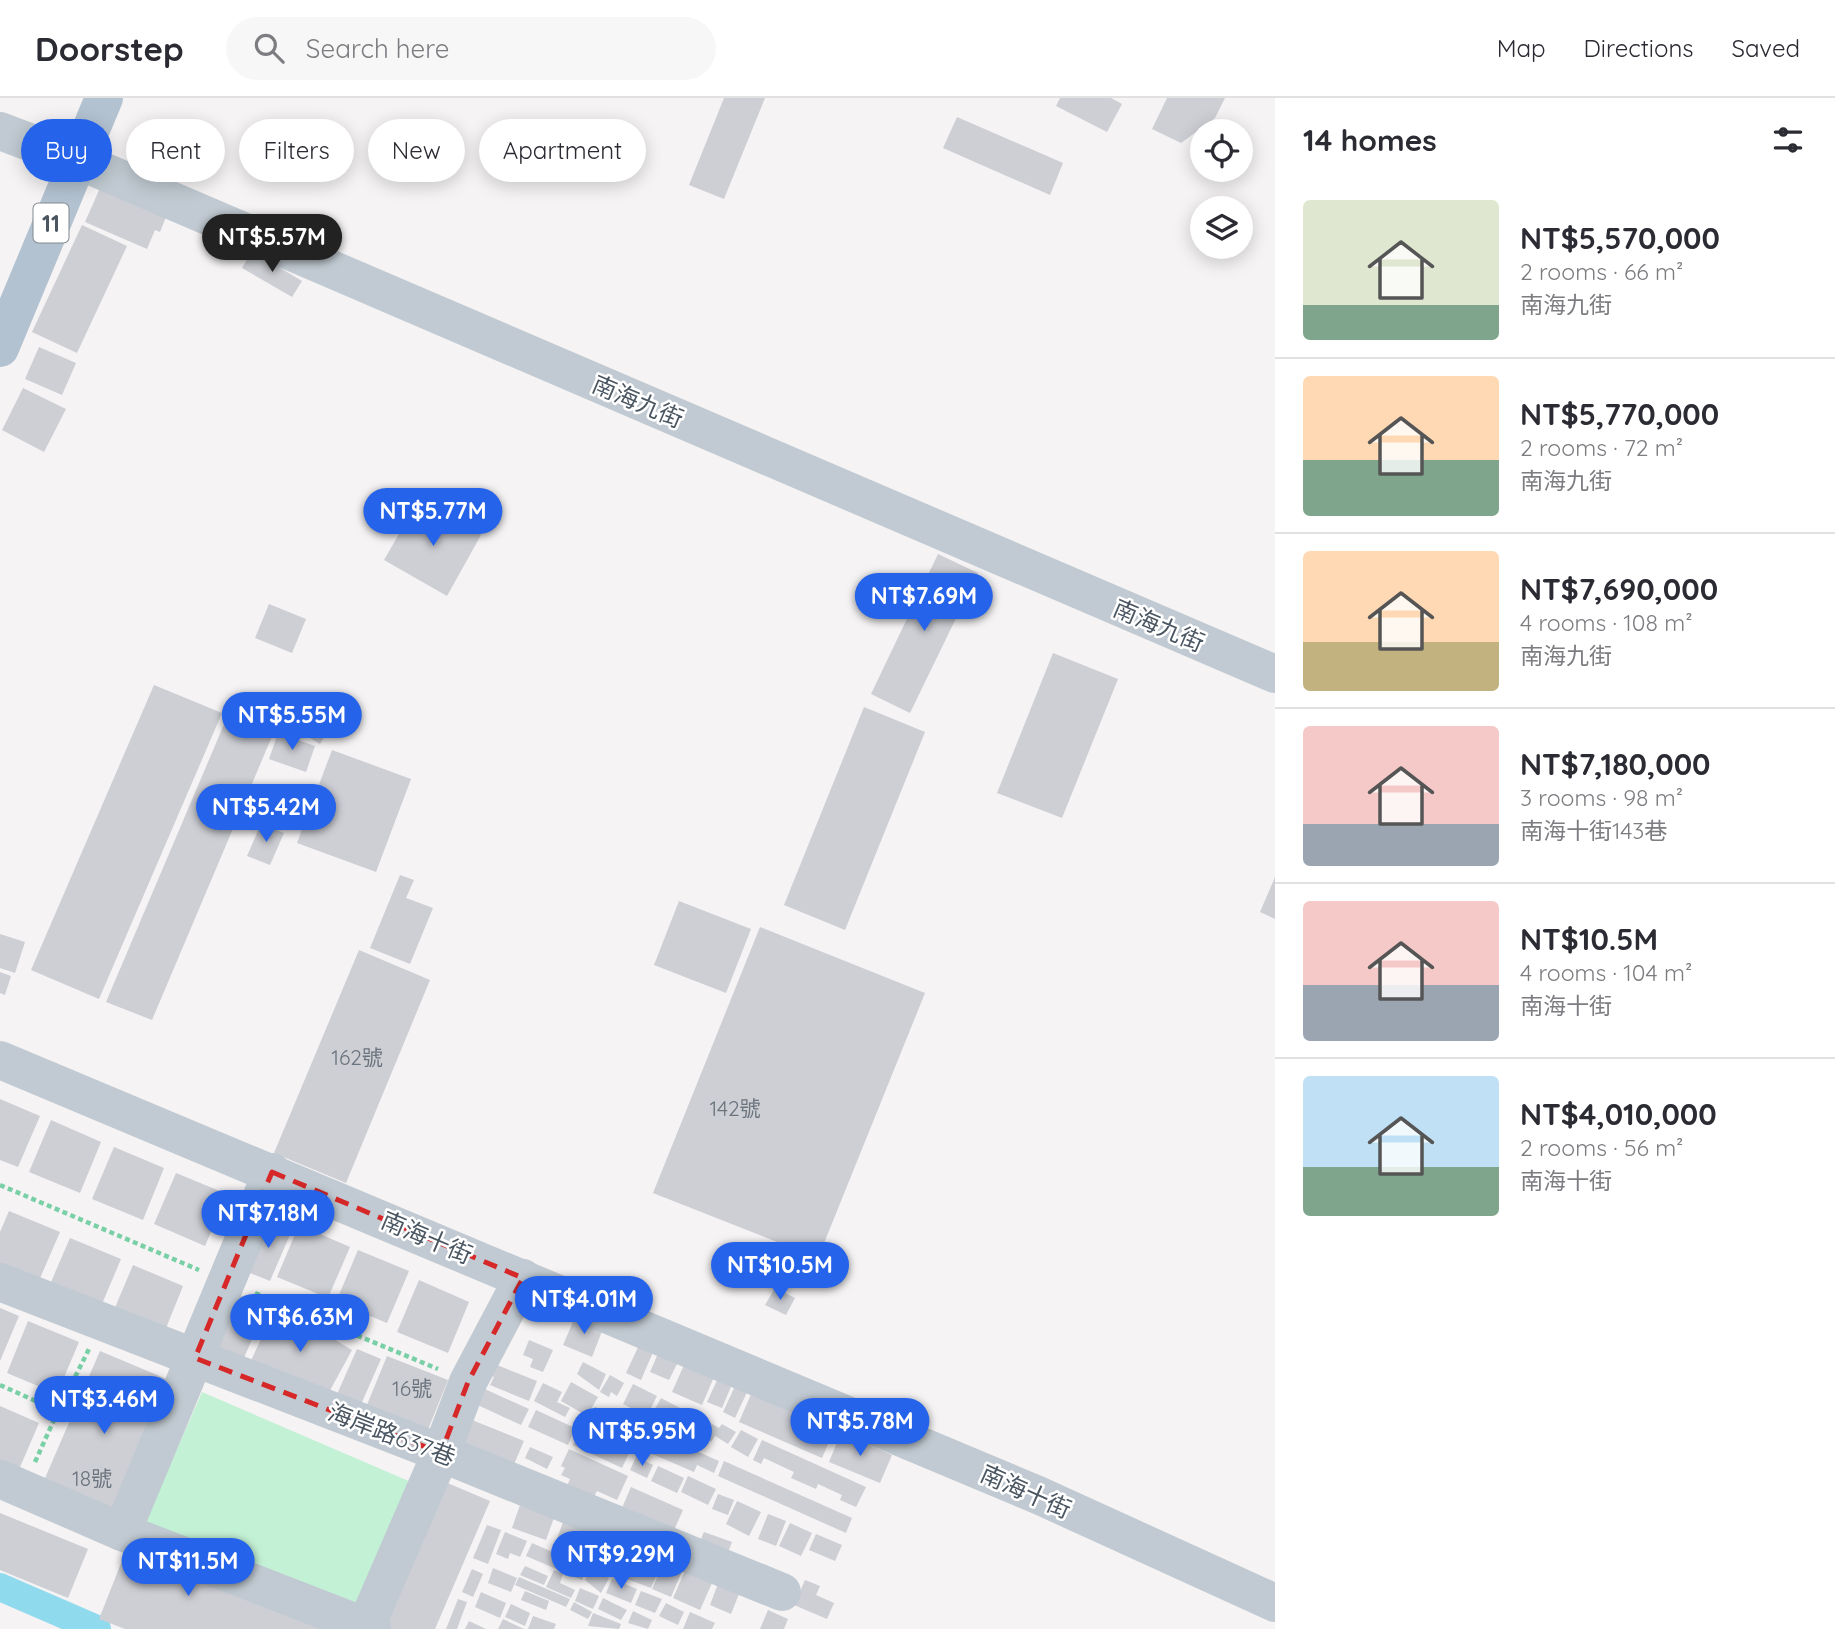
<!DOCTYPE html>
<html lang="en">
<head>
<meta charset="utf-8">
<style>
  :root { --surface:#fff; --page:#f7f7f7; --text:#2b2b33; --muted:#7c7c81; --line:#e1e1e2; --accent:#2563eb }
  body { margin:0; font-family:Quicksand,"Noto Sans TC",sans-serif; background:var(--page); color:var(--text); height:100vh; display:flex; flex-direction:column; font-size:26px; white-space:nowrap }
  * { box-sizing:border-box; margin:0 }
  p { font-size:23px; color:var(--muted) }
  .icon { flex:none; width:38px; height:38px; fill:none; stroke:currentColor; stroke-width:2; stroke-linecap:round; stroke-linejoin:round }
  .map { position:relative; flex:1; overflow:hidden }
  .panel { display:flex; flex-direction:column; background:var(--surface); width:560px }
  .panel>* { flex:none }
  .top-card { position:absolute; left:21px; top:21px; width:665px; height:63px; display:flex; gap:14px }
  .tools { position:absolute; left:1190px; top:21px; display:grid; gap:14px }
  .tools a { display:grid; place-items:center; width:63px; height:63px; border-radius:50%; background:var(--surface); box-shadow:0 4px 18px #0003; font-size:35px }
  .price { position:absolute; translate:-50% -60px; padding:0 16px; border-radius:24px; background:var(--accent); color:#fff; font-size:23px; line-height:46px; filter:drop-shadow(0 2px 4px #0008) }
  .price::after { content:''; position:absolute; left:50%; top:42px; width:21px; height:16px; margin-left:-10px; background:inherit; clip-path:polygon(0 0,100% 0,50% 100%) }
  .price.on { background:#222; color:#fff }
  ul { padding:0; list-style:none }
  li { display:flex; align-items:center; gap:21px; height:175px; padding:0 28px }
  li+li { border-top:2px solid var(--line) }
  li span { display:grid; place-items:center; flex:none; width:196px; height:140px; border-radius:7px; color:#555 }
  li>.icon { margin-inline-start:auto }
  span .icon { width:84px; height:84px; fill:#fffc; stroke-width:1 }
  li b { font-size:30px }
  h2 { display:flex; justify-content:space-between; align-items:center; height:84px; padding:0 28px; font-size:30px }
  .pill { padding:0 24px; border-radius:32px; background:var(--surface); box-shadow:0 4px 18px #0003; font-size:24px; line-height:63px }
  .pill.on { background:var(--accent); color:#fff }
  header { display:flex; align-items:center; gap:42px; box-sizing:border-box; height:98px; padding:0 35px; background:var(--surface); border-bottom:2px solid var(--line) }
  header strong { font-size:33px }
  nav { display:flex; gap:38px; margin-inline-start:auto; font-size:24px }
  .search { width:490px; height:63px; background:var(--page); display:flex; align-items:center; gap:18px; box-sizing:border-box; padding:0 24px; border-radius:38px; color:var(--muted); font-size:26px }
  main { display:flex; flex:1; min-height:0 }
  .map>svg:first-child { display:block }
  .green { fill:#c3f1d5 }
  .lines { fill:none; stroke-linecap:round; stroke-linejoin:round }
  .canal { stroke:#90daee; stroke-width:28 }
  .building { fill:#cdcfd5 }
  .path { stroke:#7ad0a6; stroke-width:4.5; stroke-dasharray:5 3.5; stroke-linecap:butt }
  .minor { stroke:#c1cad2; stroke-width:38 }
  .major { stroke:#b3c2d1; stroke-width:38 }
  .marked { fill:none; stroke:#d62828; stroke-width:5; stroke-dasharray:14 9; stroke-linejoin:round }
  .labels { text-anchor:middle; dominant-baseline:central; stroke-width:5; stroke-linejoin:round; paint-order:stroke }
  .number-label { font-size:21px; fill:#6b747e }
  .shield { fill:#fff; stroke:#808990; stroke-width:2 }
  .shield-label { font-size:23px; font-weight:bold; fill:#4a5661 }
  .street-label { font-size:24px; fill:#4a5661; stroke:#fff }
</style>
</head>
<body>
<header>
<strong>Doorstep</strong>
<div class="search"><svg class="icon" aria-label="search" viewBox="0 0 24 24"><circle cx="10" cy="10" r="6"/><path d="M15 15l6 6"/></svg>Search here</div>
<nav><a>Map</a><a>Directions</a><a>Saved</a></nav>
</header>
<main>
<div class="map">
<svg width="1275" height="1531" viewBox="0 0 1275 1531">
  <rect width="100%" height="100%" fill="#f5f3f3"/>
  <!-- green -->
  <path class="green" d="M202,1294l216,93 -62,144 -218,-91z"/>
  <g class="lines">
    <!-- canal -->
    <path class="canal" d="M0,1489l97,42"/>
  </g>
  <!-- building -->
  <g class="building">
    <path d="M724,0h41l-41,101 -35,-14z"/>
    <path d="M1060,0h51l11,6 -15,28 -51,-26z"/>
    <path d="M1167,0h58l-10,20 -34,25 -29,-14z"/>
    <path d="M957,19l106,46 -13,32 -107,-47z"/>
    <path d="M100,90l66,29 -6,15 -5,-2 -8,19 -62,-27z"/>
    <path d="M82,127l45,21 -50,107 -45,-21z"/>
    <path d="M252,153l50,30 -10,16 -50,-29z"/>
    <path d="M39,249l37,16 -14,32 -37,-16z"/>
    <path d="M23,290l43,21 -22,43 -42,-22z"/>
    <path d="M419,401l62,36 -34,61 -63,-36z"/>
    <path d="M938,456l40,19 -68,140 -39,-19z"/>
    <path d="M269,506l37,15 -14,34 -37,-15z"/>
    <path d="M1053,555l65,26 -56,139 -65,-25z"/>
    <path d="M154,587l68,28 -123,286 -68,-29z"/>
    <path d="M864,609l61,25 -80,198 -61,-25z"/>
    <path d="M228,617l45,19 -121,286 -46,-18z"/>
    <path d="M308,620l20,12 -8,14 -20,-12z"/>
    <path d="M278,635l37,13 -9,26 -37,-13z"/>
    <path d="M332,652l79,29 -35,93 -79,-29z"/>
    <path d="M261,726l23,9 -14,32 -23,-9z"/>
    <path d="M400,777l14,5 -8,18 27,10 -23,56 -40,-16z"/>
    <path d="M1275,779v42l-15,-7z"/>
    <path d="M679,803l72,28 -25,64 -72,-28z"/>
    <path d="M760,829l165,66 -107,265 -165,-65z"/>
    <path d="M0,836l25,8 -10,31 -15,-5z"/>
    <path d="M359,852l71,30 -84,203 -72,-30z"/>
    <path d="M0,874l11,4 -6,19 -5,-2z"/>
    <path d="M0,1001l40,17 -22,51 -18,-7z"/>
    <path d="M51,1022l50,22 -21,51 -51,-21z"/>
    <path d="M114,1049l50,21 -21,52 -51,-21z"/>
    <path d="M176,1075l51,21 -22,52 -51,-22z"/>
    <path d="M9,1113l51,21 -22,51 -38,-15v-36z"/>
    <path d="M267,1121l25,11 -22,51 -25,-10z"/>
    <path d="M299,1127l51,22 -22,51 -51,-21z"/>
    <path d="M70,1140l51,21 -22,52 -51,-22z"/>
    <path d="M358,1152l51,21 -22,52 -51,-21z"/>
    <path d="M133,1167l50,21 -21,52 -51,-21z"/>
    <path d="M419,1182l50,22 -21,51 -51,-21z"/>
    <path d="M775,1190l20,10 -9,17 -21,-10z"/>
    <path d="M241,1198l25,10 -22,52 -25,-11z"/>
    <path d="M0,1210l19,8 -19,45z"/>
    <path d="M274,1213l28,9 50,30 -25,46 -79,-29z"/>
    <path d="M576,1217l28,11 -12,31 -29,-12z"/>
    <path d="M28,1223l51,21 -22,52 -50,-21z"/>
    <path d="M529,1242l24,10 -10,22 -13,-5 3,-8 -10,-4z"/>
    <path d="M640,1245l14,7 -13,30 -15,-7z"/>
    <path d="M357,1251l24,10 -23,52 -24,-10z"/>
    <path d="M660,1251l20,9 -11,22 -19,-8z"/>
    <path d="M100,1253l69,29 -61,142 -69,-30z"/>
    <path d="M387,1258l61,24 -23,57 -61,-25z"/>
    <path d="M583,1264l23,12 -7,16 -22,-16z"/>
    <path d="M492,1265l45,18 -8,20 -39,-16 4,-8 -7,-3z"/>
    <path d="M684,1267l30,12 -12,28 -30,-13z"/>
    <path d="M610,1277l14,8 -7,13 -6,-4 -2,5 -9,-5z"/>
    <path d="M719,1278l14,6 -11,26 -15,-6z"/>
    <path d="M571,1284l27,15 -11,19 -26,-15z"/>
    <path d="M543,1285l19,9 -5,10 13,6 -5,9 -31,-16z"/>
    <path d="M633,1286l24,12 -10,20 -24,-12z"/>
    <path d="M736,1286l12,6 -13,28 -12,-6z"/>
    <path d="M476,1287l53,24 -8,16 -52,-24z"/>
    <path d="M752,1294l83,36 -13,30 -83,-36z"/>
    <path d="M661,1300l19,10 -11,20 -19,-10z"/>
    <path d="M0,1308l39,17 -22,51 -17,-7z"/>
    <path d="M595,1309l20,9 -7,15 -20,-10z"/>
    <path d="M686,1311l33,19 3,-4 14,8 -8,12 -13,-8 -4,6 -20,-12 2,-3 -13,-8z"/>
    <path d="M536,1312l39,18 -7,17 -40,-18z"/>
    <path d="M621,1317l25,12 -10,20 -24,-13z"/>
    <path d="M467,1320l57,23 -12,28 -57,-23z"/>
    <path d="M580,1330l50,23 -8,17 -49,-23z"/>
    <path d="M741,1332l17,9 -10,18 -17,-10z"/>
    <path d="M651,1333l68,30 -5,12 -17,-8 -3,7 -51,-22z"/>
    <path d="M841,1335l51,22 -12,28 -51,-21z"/>
    <path d="M762,1342l104,47 -10,20 -16,-7 2,-5 -24,-11 -2,5 -25,-11 3,-6 -30,-14 -3,6 -8,-4z"/>
    <path d="M530,1349l23,10 -6,12 -22,-11z"/>
    <path d="M569,1351l59,27 -11,24 -20,-9 -6,12 -26,-12 5,-12 -9,-4 4,-7 -4,-2z"/>
    <path d="M636,1359l17,8 -6,13 -17,-8z"/>
    <path d="M724,1363l128,57 -6,15 -128,-57z"/>
    <path d="M658,1368l26,12 -7,15 -26,-12z"/>
    <path d="M688,1378l28,13 -8,16 -27,-13z"/>
    <path d="M445,1384l45,19 -55,128h-55z"/>
    <path d="M631,1389l52,23 -12,27 -52,-22z"/>
    <path d="M718,1396l16,6 -6,15 -16,-6z"/>
    <path d="M737,1403l24,11 -12,24 -23,-12z"/>
    <path d="M521,1404l34,13 -9,25 -34,-12z"/>
    <path d="M0,1415l88,36 -20,49 -68,-28z"/>
    <path d="M768,1416l18,7 -10,25 -18,-7z"/>
    <path d="M565,1419l39,15 -10,24 -38,-15z"/>
    <path d="M790,1425l22,10 -11,23 -22,-10z"/>
    <path d="M487,1427l14,5 -13,34 -15,-6z"/>
    <path d="M505,1434l22,9 -7,16 -10,-4 -2,6 -12,-5z"/>
    <path d="M704,1434l28,10 -7,18 -28,-12z"/>
    <path d="M816,1436l26,11 -7,16 -26,-11z"/>
    <path d="M131,1440l205,91h-211l-26,-10z"/>
    <path d="M609,1442l23,10 -12,27 -23,-9z"/>
    <path d="M532,1445l55,24 -5,13 -56,-24z"/>
    <path d="M636,1451l27,11 -12,28 -27,-10z"/>
    <path d="M664,1463l19,8 -12,28 -19,-8z"/>
    <path d="M525,1468l23,10 -4,9 -24,-10z"/>
    <path d="M493,1470l24,10 -6,14 -23,-9z"/>
    <path d="M472,1471l11,5 -10,23 -11,-5z"/>
    <path d="M591,1471l18,9 -8,15 -16,-13z"/>
    <path d="M554,1472l9,4 -3,9 15,7 -4,8 -25,-11z"/>
    <path d="M685,1473l27,12 -12,27 -27,-12z"/>
    <path d="M519,1479l51,22 -4,8 -51,-22z"/>
    <path d="M612,1481l25,10 -6,14 -25,-10z"/>
    <path d="M805,1482l15,6 -4,9 18,8 -7,16 -33,-14z"/>
    <path d="M719,1483l22,8 -10,25 -21,-9z"/>
    <path d="M580,1490l19,8 -6,13 -18,-8z"/>
    <path d="M525,1493l24,10 -3,9 -25,-10z"/>
    <path d="M641,1493l21,8 -7,14 -20,-8z"/>
    <path d="M481,1494l25,11 -6,15 -25,-11z"/>
    <path d="M603,1500l24,12 -6,10 -23,-11z"/>
    <path d="M458,1501l9,3 -10,27h-11z"/>
    <path d="M574,1504l18,10 -4,7 -18,-9z"/>
    <path d="M666,1505l18,9 -6,13 -19,-9z"/>
    <path d="M511,1506l19,9 -5,13 -20,-9z"/>
    <path d="M768,1512l20,9 -4,10h-24z"/>
    <path d="M633,1513l19,9 -4,9 -20,-6z"/>
    <path d="M690,1514l25,11 -3,6h-29z"/>
    <path d="M593,1515l28,11 -2,5 -31,-3z"/>
    <path d="M533,1518l23,8 -2,5h-26z"/>
    <path d="M503,1521l21,10h-26z"/>
    <path d="M469,1523l17,8h-21z"/>
  </g>
  <g class="lines">
    <!-- path -->
    <g class="path">
      <path d="M0,1087l199,85"/>
      <path d="M255,1195l183,76"/>
      <path d="M0,1287l58,26 31,-62"/>
      <path d="M35,1364l23,-51"/>
    </g>
    <!-- minor -->
    <g class="minor">
      <path d="M0,33l77,29 1198,514"/>
      <path d="M0,962l1038,435 237,108"/>
      <path d="M0,1184l441,171 341,139"/>
      <path d="M0,1381l122,53 250,97"/>
      <path d="M122,1434l150,-360"/>
      <path d="M366,1528l75,-173 27,-71 55,-104"/>
    </g>
    <!-- major -->
    <path class="major" d="M0,250l104,-250"/>
  </g>
  <!-- marked area -->
  <path class="marked" d="M272,1074l251,106 -55,104 -27,71 -246,-95z"/>
  <g class="labels">
    <!-- number labels -->
    <g class="number-label">
      <text x="357" y="959">162號</text>
      <text x="735" y="1010">142號</text>
      <text x="412" y="1290">16號</text>
      <text x="92" y="1380">18號</text>
    </g>
    <!-- shield labels -->
    <rect class="shield" x="33.5" y="105.5" width="35" height="39" rx="5"/>
    <g class="shield-label">
      <text x="51" y="125">11</text>
    </g>
    <!-- street labels -->
    <g class="street-label">
      <text transform="translate(638 303) rotate(23)">南海九街</text>
      <text transform="translate(1159 527) rotate(23)">南海九街</text>
      <text transform="translate(427 1139) rotate(23)">南海十街</text>
      <text transform="translate(392 1336) rotate(21)">海岸路637巷</text>
      <text transform="translate(1026 1393) rotate(24)">南海十街</text>
    </g>
  </g>
</svg>
<div class="tools">
<a><svg class="icon" aria-label="locate" viewBox="0 0 24 24"><circle cx="12" cy="12" r="6"/><path d="M12 2v4M12 18v4M2 12h4M18 12h4"/></svg></a>
<a><svg class="icon" aria-label="layers" viewBox="0 0 24 24"><path d="M12 4l9 5-9 5-9-5zM3 14l9 5 9-5"/></svg></a>
</div>
<b class="price on" style="left:272px;top:176px">NT$5.57M</b>
<b class="price" style="left:433px;top:450px">NT$5.77M</b>
<b class="price" style="left:924px;top:535px">NT$7.69M</b>
<b class="price" style="left:292px;top:654px">NT$5.55M</b>
<b class="price" style="left:266px;top:746px">NT$5.42M</b>
<b class="price" style="left:268px;top:1152px">NT$7.18M</b>
<b class="price" style="left:780px;top:1204px">NT$10.5M</b>
<b class="price" style="left:584px;top:1238px">NT$4.01M</b>
<b class="price" style="left:300px;top:1256px">NT$6.63M</b>
<b class="price" style="left:104px;top:1338px">NT$3.46M</b>
<b class="price" style="left:860px;top:1360px">NT$5.78M</b>
<b class="price" style="left:642px;top:1370px">NT$5.95M</b>
<b class="price" style="left:621px;top:1493px">NT$9.29M</b>
<b class="price" style="left:188px;top:1500px">NT$11.5M</b>
<div class="top-card">
<a class="pill on">Buy</a>
<a class="pill">Rent</a>
<a class="pill">Filters</a>
<a class="pill">New</a>
<a class="pill">Apartment</a>
</div>
</div>
<section class="panel">
<h2>14 homes<svg class="icon" aria-label="filters" viewBox="0 0 24 24"><path d="M4 7h16M4 17h16"/><circle cx="9" cy="7" r="2"/><circle cx="15" cy="17" r="2"/></svg></h2>
<ul>
<li><span style="background:linear-gradient(#dfe7d0 75%,#7fa58c 0)"><svg class="icon" aria-label="home" viewBox="0 0 24 24"><path d="M3 11l9-7 9 7M6 9v11h12V9"/></svg></span><div><b>NT$5,570,000</b><p>2 rooms · 66 m²</p><p>南海九街</p></div></li>
<li><span style="background:linear-gradient(#ffd9b3 60%,#7fa58c 0)"><svg class="icon" aria-label="home" viewBox="0 0 24 24"><path d="M3 11l9-7 9 7M6 9v11h12V9"/></svg></span><div><b>NT$5,770,000</b><p>2 rooms · 72 m²</p><p>南海九街</p></div></li>
<li><span style="background:linear-gradient(#ffd9b3 65%,#c2b280 0)"><svg class="icon" aria-label="home" viewBox="0 0 24 24"><path d="M3 11l9-7 9 7M6 9v11h12V9"/></svg></span><div><b>NT$7,690,000</b><p>4 rooms · 108 m²</p><p>南海九街</p></div></li>
<li><span style="background:linear-gradient(#f6c9c9 70%,#9aa5b1 0)"><svg class="icon" aria-label="home" viewBox="0 0 24 24"><path d="M3 11l9-7 9 7M6 9v11h12V9"/></svg></span><div><b>NT$7,180,000</b><p>3 rooms · 98 m²</p><p>南海十街143巷</p></div></li>
<li><span style="background:linear-gradient(#f6c9c9 60%,#9aa5b1 0)"><svg class="icon" aria-label="home" viewBox="0 0 24 24"><path d="M3 11l9-7 9 7M6 9v11h12V9"/></svg></span><div><b>NT$10.5M</b><p>4 rooms · 104 m²</p><p>南海十街</p></div></li>
<li><span style="background:linear-gradient(#bfe0f5 65%,#7fa58c 0)"><svg class="icon" aria-label="home" viewBox="0 0 24 24"><path d="M3 11l9-7 9 7M6 9v11h12V9"/></svg></span><div><b>NT$4,010,000</b><p>2 rooms · 56 m²</p><p>南海十街</p></div></li>
</ul>
</section>
</main>
</body>
</html>
